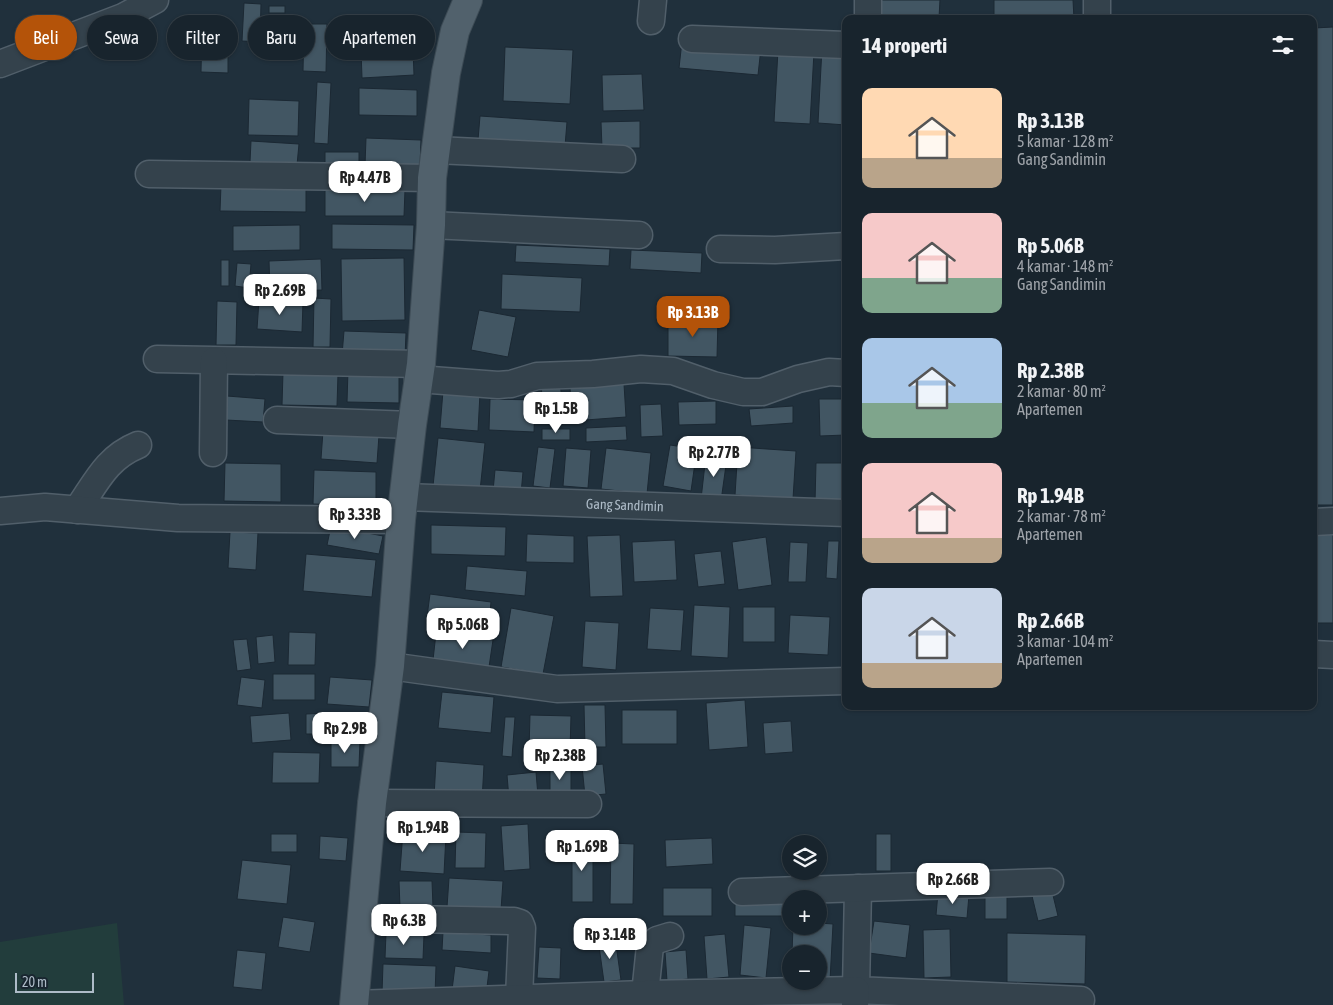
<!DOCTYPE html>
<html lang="id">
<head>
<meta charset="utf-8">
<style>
  :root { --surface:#18242d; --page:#253039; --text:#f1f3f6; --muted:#9fa4aa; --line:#364149; --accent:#b45309 }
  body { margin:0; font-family:"Asap Condensed",sans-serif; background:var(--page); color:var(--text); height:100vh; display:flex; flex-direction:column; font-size:19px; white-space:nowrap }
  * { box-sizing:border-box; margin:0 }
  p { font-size:16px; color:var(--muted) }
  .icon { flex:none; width:28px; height:28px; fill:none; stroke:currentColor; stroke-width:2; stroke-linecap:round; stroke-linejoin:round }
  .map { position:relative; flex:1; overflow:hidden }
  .details { position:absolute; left:842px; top:15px; width:475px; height:695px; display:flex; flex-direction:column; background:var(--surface); border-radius:10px; box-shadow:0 1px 4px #0004,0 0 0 1px var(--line) }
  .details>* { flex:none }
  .guide { position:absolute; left:15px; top:15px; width:475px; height:45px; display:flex; gap:10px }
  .controls { position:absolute; left:782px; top:835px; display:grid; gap:10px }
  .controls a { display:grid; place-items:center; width:45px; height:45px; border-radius:50%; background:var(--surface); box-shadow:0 1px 4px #0004,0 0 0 1px var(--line); font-size:25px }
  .scale { position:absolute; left:15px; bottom:12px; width:79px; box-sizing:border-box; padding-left:5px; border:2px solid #aebcc8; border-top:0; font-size:14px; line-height:18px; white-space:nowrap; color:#aebcc8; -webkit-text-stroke:4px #192630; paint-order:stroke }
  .price { position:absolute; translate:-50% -42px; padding:0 11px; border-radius:10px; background:#fff; color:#222; font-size:16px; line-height:32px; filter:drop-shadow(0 1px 2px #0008) }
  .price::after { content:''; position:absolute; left:50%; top:30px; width:15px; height:11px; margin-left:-8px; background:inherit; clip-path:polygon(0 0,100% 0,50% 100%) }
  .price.active { background:var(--accent); color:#fff }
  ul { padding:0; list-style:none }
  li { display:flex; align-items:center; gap:15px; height:125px; padding:0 20px }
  li span { display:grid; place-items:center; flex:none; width:140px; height:100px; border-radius:10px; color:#555 }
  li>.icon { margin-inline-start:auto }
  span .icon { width:60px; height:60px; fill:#fffc; stroke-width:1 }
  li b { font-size:21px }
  h2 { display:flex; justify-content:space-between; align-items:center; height:60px; padding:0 20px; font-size:21px }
  .tag { padding:0 18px; border-radius:22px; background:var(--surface); box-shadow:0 1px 4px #0004,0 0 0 1px var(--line); font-size:18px; line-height:45px }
  .tag.active { background:var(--accent); color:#fff }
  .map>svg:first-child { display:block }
  .green { fill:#223d3c }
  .building { fill:#425663; stroke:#1b2833 }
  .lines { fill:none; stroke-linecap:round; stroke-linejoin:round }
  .minor-casing { stroke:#515f6a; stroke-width:29 }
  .major-casing { stroke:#3d4b55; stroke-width:30 }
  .minor { stroke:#34424c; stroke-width:26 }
  .major { stroke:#51616c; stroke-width:28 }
  .labels { text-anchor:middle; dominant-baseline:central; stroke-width:4; stroke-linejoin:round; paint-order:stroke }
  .street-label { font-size:14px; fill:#aebcc8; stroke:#192630 }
</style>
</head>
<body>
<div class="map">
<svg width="1333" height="1005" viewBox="0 0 1333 1005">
  <rect width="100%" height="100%" fill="#20303c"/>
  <!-- green -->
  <path class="green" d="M117,923l7,82h-124v-63z"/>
  <!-- building -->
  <g class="building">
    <path d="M881,0h59l-1,18 -58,-3z"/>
    <path d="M994,0h79l1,19h-80z"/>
    <path d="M244,3l17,1 -1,38 -18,-1z"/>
    <rect x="269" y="6" width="16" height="7"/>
    <path d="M202,24h26v49l-27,-1z"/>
    <path d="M304,24h23l-1,48 -23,-1z"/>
    <path d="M1333,27v478h-19v-477z"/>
    <path d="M682,41l79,7 -3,27 -79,-7z"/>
    <path d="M505,47l68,3 -3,54 -67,-3z"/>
    <path d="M413,48l1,27 -52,3 -1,-28z"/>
    <path d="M822,48l24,1v76l-28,-2z"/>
    <path d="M778,50l36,2 -4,72 -36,-2z"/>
    <path d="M642,74l2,36 -41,1 -1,-36z"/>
    <path d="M317,82l14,1 -3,61 -14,-1z"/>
    <path d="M359,88l58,2v26l-58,-1z"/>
    <path d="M249,99l50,2 -1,35 -50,-1z"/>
    <path d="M480,116l87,6 -2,24 -87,-6z"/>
    <path d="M640,121v27h-38l-1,-26z"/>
    <path d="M366,138l55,2 -1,27 -55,-2z"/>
    <path d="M251,141l48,3 -2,21 -47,-3z"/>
    <rect x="325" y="152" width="34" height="15"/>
    <path d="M221,185h85v27l-86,-1z"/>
    <path d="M325,189l80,1 -1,26h-79z"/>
    <path d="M332,224l82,1 -1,25 -81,-1z"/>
    <path d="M300,225v25l-67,1v-25z"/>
    <path d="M516,245l94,4 -1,17 -94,-4z"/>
    <path d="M631,250l71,3 -1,20 -71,-4z"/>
    <path d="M404,258l1,62 -63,1 -1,-62z"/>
    <path d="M321,259l1,31 -52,2 -1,-31z"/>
    <rect x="221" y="260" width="8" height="26"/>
    <path d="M237,263l14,1 -2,24 -14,-2z"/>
    <path d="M502,274l80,4 -2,34 -79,-3z"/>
    <path d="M314,298l17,1 -1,48h-17z"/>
    <path d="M259,300l44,2 -1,30 -45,-3z"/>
    <path d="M217,301l20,1 -1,43h-20z"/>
    <path d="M479,310l37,7 -8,40 -37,-7z"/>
    <path d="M668,319h50l-1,38 -49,-1z"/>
    <path d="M344,331l62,2 -1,24 -63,-2z"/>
    <path d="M348,370l51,2v31l-52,-1z"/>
    <path d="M283,372l55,2 -1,32 -55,-1z"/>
    <path d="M560,382l3,27 -20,2 -2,-28z"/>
    <path d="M624,384l2,33 -54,4 -2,-33z"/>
    <path d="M443,391l37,2 -2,38 -38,-3z"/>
    <path d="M227,396l38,3 -2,23 -37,-2z"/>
    <path d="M490,399l45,1 -1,32 -45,-2z"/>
    <path d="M819,399h25l1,36 -25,1z"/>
    <path d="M716,401v23l-37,1 -1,-23z"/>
    <path d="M661,404l2,32 -22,1 -1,-32z"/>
    <path d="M793,406v17l-42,3 -2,-17z"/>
    <path d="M626,426l1,14 -41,2v-14z"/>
    <rect x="542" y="429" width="28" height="11"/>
    <path d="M323,431l56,4 -2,28 -56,-4z"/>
    <path d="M438,438l47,5 -5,48 -47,-5z"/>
    <path d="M670,445l27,4 -6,42 -28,-5z"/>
    <path d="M538,447l17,2 -5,39 -17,-2z"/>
    <path d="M738,447l58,4 -3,48 -58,-4z"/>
    <path d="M566,448l25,2 -3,38 -25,-2z"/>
    <path d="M606,448l45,5 -4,41 -46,-5z"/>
    <path d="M706,455l21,3 -6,43 -20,-2z"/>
    <path d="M225,463l56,1v38l-57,-1z"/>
    <path d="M816,463h30v39h-31z"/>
    <path d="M314,470l62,2v34l-63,-2z"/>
    <path d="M495,470l28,2 -2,22 -28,-3z"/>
    <path d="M431,525l75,2 -1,29 -74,-2z"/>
    <path d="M331,526l52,10 -4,18 -52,-9z"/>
    <path d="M1333,529v94h-19v-93z"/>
    <path d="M230,532l28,1 -2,37 -28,-2z"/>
    <path d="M527,534l47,2v27l-48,-1z"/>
    <path d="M620,535l3,61 -33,1 -3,-61z"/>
    <path d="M766,537l6,48 -34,5 -6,-48z"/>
    <path d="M675,540l2,40 -43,2 -2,-40z"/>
    <path d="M828,541h11l-2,38 -11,-1z"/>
    <path d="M790,542l18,1 -2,39h-18z"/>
    <path d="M721,551l4,33 -27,3 -4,-33z"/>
    <path d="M306,554l70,6 -4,37 -69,-6z"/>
    <path d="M467,566l60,5 -2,25 -60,-6z"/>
    <path d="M430,594l61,8 -3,30 -62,-8z"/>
    <path d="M694,605l36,2 -2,51 -37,-2z"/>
    <rect x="743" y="607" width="32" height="35"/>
    <path d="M511,608l43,8 -11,58 -42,-7z"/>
    <path d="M650,608l34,2 -3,41 -34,-2z"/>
    <path d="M790,615l40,2 -2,38 -40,-2z"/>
    <path d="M585,621l34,2 -3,47 -34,-3z"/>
    <path d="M289,632l27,1 -1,32h-27z"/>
    <path d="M436,633l57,7 -4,27 -56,-7z"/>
    <path d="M273,635l2,27 -17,2 -2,-27z"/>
    <path d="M247,639l4,30 -14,2 -4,-31z"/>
    <rect x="273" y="674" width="42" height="26"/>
    <path d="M241,677l24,3 -3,28 -25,-3z"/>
    <path d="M330,677l42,3 -3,27 -42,-3z"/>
    <path d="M442,692l52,5 -3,36 -53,-5z"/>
    <path d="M745,700l3,47 -39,3 -3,-47z"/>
    <path d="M584,705h21l1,42h-21z"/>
    <rect x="622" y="710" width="55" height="34"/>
    <path d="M289,713l2,27 -39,3 -2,-27z"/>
    <path d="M328,713l1,21h-23v-20z"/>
    <path d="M530,715l41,1 -1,35 -41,-1z"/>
    <path d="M505,717h10l-3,40 -10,-1z"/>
    <path d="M791,721l2,31 -28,2 -2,-31z"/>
    <path d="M331,740l29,1 -1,26h-28z"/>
    <path d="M273,752l47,1 -1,30h-47z"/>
    <path d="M436,761l48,4 -2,36 -48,-4z"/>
    <rect x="550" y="764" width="21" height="34"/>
    <path d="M603,764l3,30 -21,2 -3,-30z"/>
    <path d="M536,772l2,24 -29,3 -2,-24z"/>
    <path d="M528,824l2,45 -26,2 -3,-45z"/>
    <path d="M403,831l43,3 -2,40 -44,-3z"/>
    <path d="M456,832l30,1 -1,35h-30z"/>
    <rect x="271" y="834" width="26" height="18"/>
    <rect x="876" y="834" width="15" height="37"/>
    <path d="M320,836l28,2 -2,23 -27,-2z"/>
    <path d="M712,838l1,26 -47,3 -1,-27z"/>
    <rect x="572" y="842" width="21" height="60"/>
    <path d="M611,843l23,1 -1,60h-23z"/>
    <path d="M242,860l49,5 -4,39 -50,-5z"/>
    <path d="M449,878l54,3 -2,29 -54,-3z"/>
    <path d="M399,881h33l1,26 -33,1z"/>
    <rect x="663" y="888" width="49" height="28"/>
    <path d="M1052,891l6,25 -20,5 -6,-25z"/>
    <path d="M938,893l31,2 -2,23 -31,-3z"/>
    <rect x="985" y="896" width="22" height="23"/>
    <rect x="735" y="900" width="56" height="16"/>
    <path d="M283,917l32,5 -5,30 -32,-5z"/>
    <path d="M874,921l36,4 -4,33 -37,-5z"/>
    <path d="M819,923l14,1 -3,57h-11v-27h-27l1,-28h26z"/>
    <path d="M744,925l27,3 -5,50 -26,-3z"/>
    <path d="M950,929l1,48 -27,1 -1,-48z"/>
    <path d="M443,932l48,3v18l-49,-3z"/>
    <path d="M386,933l38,2 -1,24 -38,-1z"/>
    <path d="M1007,933l79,2 -1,49 -78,-2z"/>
    <path d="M725,934l4,43 -22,2 -3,-43z"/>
    <path d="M615,937l6,43 -17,2 -6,-43z"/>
    <path d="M539,947l22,1 -1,31 -23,-1z"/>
    <path d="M237,950l29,3 -4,37 -29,-3z"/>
    <path d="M686,950l2,29 -21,2 -2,-29z"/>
    <path d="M383,964l53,2 -1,29 -53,-2z"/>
    <path d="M455,966l34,5 -3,24 -34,-5z"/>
  </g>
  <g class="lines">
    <defs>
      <g id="minor">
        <path d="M868,0v19"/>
        <path d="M1097,0v19"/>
        <path d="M651,21l2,-21"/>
        <path d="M692,39l154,6"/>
        <path d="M0,64l123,-47 32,-17"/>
        <path d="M436,150l186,9"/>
        <path d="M149,174l283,4"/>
        <path d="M431,225l208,10"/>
        <path d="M720,249l55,1 71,-4"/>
        <path d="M157,359l264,5"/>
        <path d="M418,379l80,6 13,-1 26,-8 56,-2 48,-5 32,2 40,14 30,7h19l36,-13 31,-7 17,1"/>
        <path d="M277,420l135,5"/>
        <path d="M213,453l1,-92"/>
        <path id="s1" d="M404,497l442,16"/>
        <path d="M77,510c19,-27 29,-52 61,-65"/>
        <path d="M0,511l45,-4 133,11 223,2"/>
        <path d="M1314,522l19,-1"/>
        <path d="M1314,654l19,1"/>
        <path d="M390,666l167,23 289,-8"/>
        <path d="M372,803l216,1"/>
        <path d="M858,888l-2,102 225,10"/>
        <path d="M742,892l308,-10"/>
        <path d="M362,918l152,3 6,2 2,5 -3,70"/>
        <path d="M645,994l5,-48 7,-6 13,-4"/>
        <path d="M354,1004l291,-10 211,-4 -1,15"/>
      </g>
      <path id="major" d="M354,1005l18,-202 18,-137 11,-146 11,-95 9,-61 10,-139 1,-47 14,-105 9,-42 13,-31"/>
    </defs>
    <!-- minor casing -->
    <use href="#minor" class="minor-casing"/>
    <!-- major casing -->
    <use href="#major" class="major-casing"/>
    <!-- minor -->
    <use href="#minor" class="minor"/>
    <!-- major -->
    <use href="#major" class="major"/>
  </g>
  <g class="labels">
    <!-- street labels -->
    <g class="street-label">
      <text stroke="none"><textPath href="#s1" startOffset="221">Gang Sandimin</textPath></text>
    </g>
  </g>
</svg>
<div class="controls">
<a><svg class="icon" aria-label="layers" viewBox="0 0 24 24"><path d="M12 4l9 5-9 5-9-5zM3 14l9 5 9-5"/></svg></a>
<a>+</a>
<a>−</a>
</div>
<div class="scale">20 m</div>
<b class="price" style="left:365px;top:203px">Rp 4.47B</b>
<b class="price" style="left:280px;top:316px">Rp 2.69B</b>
<b class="price active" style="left:693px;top:338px">Rp 3.13B</b>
<b class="price" style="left:556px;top:434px">Rp 1.5B</b>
<b class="price" style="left:714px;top:478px">Rp 2.77B</b>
<b class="price" style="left:355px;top:540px">Rp 3.33B</b>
<b class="price" style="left:463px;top:650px">Rp 5.06B</b>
<b class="price" style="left:345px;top:754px">Rp 2.9B</b>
<b class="price" style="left:560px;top:781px">Rp 2.38B</b>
<b class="price" style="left:423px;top:853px">Rp 1.94B</b>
<b class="price" style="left:582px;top:872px">Rp 1.69B</b>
<b class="price" style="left:953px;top:905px">Rp 2.66B</b>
<b class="price" style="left:404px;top:946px">Rp 6.3B</b>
<b class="price" style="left:610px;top:960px">Rp 3.14B</b>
<div class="guide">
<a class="tag active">Beli</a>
<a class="tag">Sewa</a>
<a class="tag">Filter</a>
<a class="tag">Baru</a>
<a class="tag">Apartemen</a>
</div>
<section class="details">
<h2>14 properti<svg class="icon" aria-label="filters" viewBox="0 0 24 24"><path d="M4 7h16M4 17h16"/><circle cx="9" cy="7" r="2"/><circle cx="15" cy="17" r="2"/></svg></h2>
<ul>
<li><span style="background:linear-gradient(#ffd9b3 70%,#b9a48a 0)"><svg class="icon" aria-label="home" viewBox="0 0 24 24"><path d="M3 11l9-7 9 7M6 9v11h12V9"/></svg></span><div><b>Rp 3.13B</b><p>5 kamar · 128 m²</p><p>Gang Sandimin</p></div></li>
<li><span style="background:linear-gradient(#f6c9c9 65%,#7fa58c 0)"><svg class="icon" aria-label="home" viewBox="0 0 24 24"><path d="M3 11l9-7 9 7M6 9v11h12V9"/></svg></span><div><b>Rp 5.06B</b><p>4 kamar · 148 m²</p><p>Gang Sandimin</p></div></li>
<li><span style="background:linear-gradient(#a9c7e8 65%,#7fa58c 0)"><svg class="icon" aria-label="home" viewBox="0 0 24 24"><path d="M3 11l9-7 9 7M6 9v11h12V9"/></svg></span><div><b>Rp 2.38B</b><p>2 kamar · 80 m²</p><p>Apartemen</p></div></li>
<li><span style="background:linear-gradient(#f6c9c9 75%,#b9a48a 0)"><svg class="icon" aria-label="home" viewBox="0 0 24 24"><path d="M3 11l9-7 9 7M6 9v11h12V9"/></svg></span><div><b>Rp 1.94B</b><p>2 kamar · 78 m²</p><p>Apartemen</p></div></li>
<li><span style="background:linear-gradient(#c9d6e8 75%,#b9a48a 0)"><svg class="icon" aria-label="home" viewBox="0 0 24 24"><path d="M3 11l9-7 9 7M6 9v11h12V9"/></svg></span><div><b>Rp 2.66B</b><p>3 kamar · 104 m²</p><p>Apartemen</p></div></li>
</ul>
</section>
</div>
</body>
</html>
